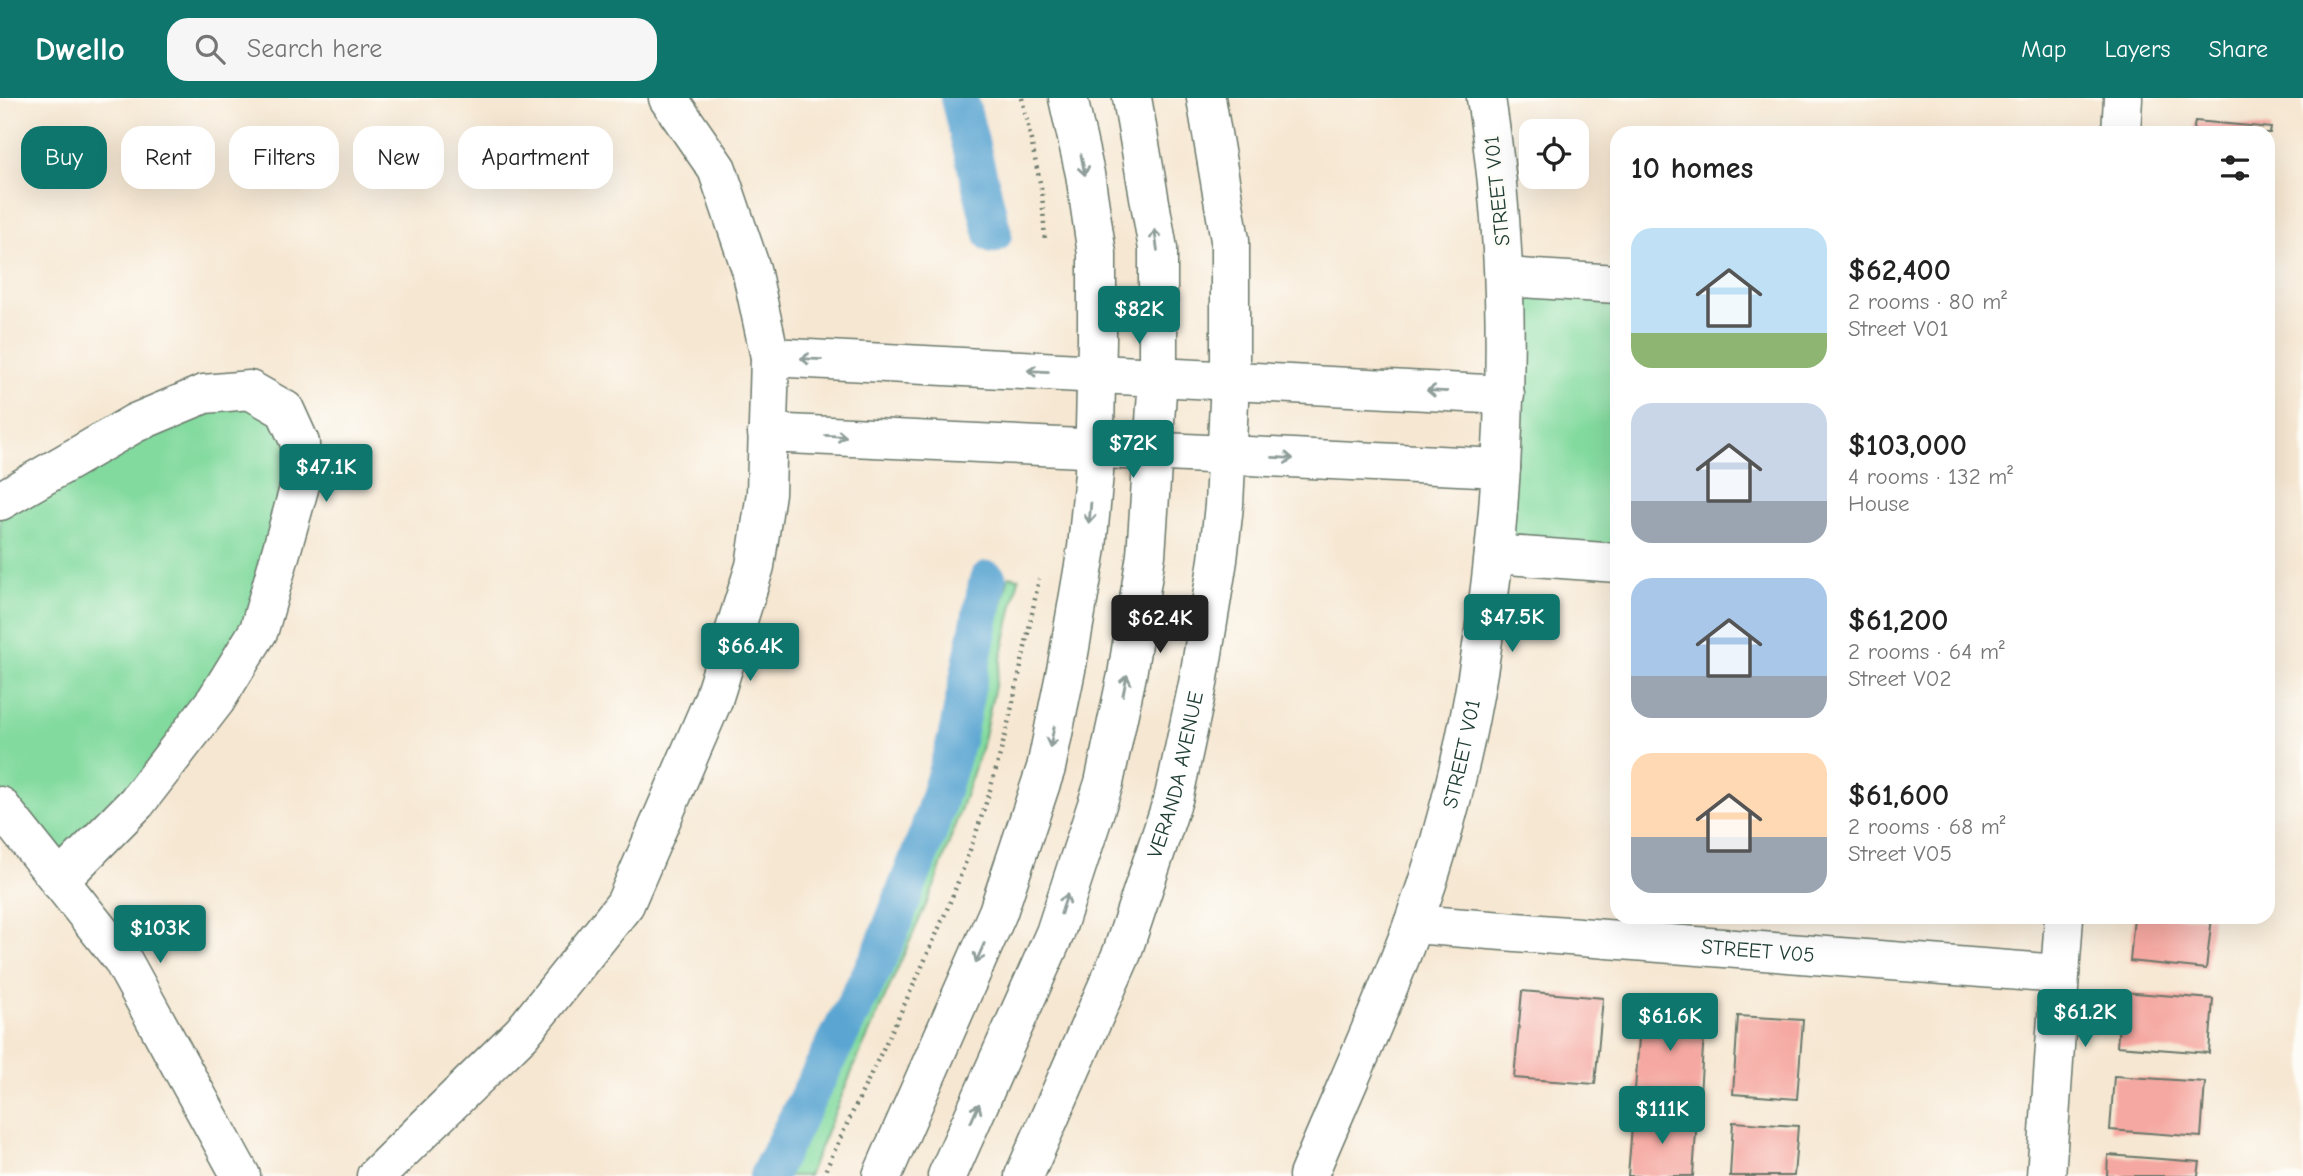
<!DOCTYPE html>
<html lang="en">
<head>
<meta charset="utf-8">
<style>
  :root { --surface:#fff; --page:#f6f6f6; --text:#222; --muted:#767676; --accent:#0f766e }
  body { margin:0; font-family:"Comic Neue",sans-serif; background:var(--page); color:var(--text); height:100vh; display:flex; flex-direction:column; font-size:26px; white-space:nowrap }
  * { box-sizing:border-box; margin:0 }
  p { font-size:23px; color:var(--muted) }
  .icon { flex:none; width:38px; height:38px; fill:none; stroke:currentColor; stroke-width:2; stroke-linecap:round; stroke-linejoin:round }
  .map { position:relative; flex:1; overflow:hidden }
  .drawer { position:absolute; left:1610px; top:28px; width:665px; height:798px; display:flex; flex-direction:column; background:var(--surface); border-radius:21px; box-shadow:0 7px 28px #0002 }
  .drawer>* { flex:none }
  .banner { position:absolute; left:21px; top:28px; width:665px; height:63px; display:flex; gap:14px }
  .tools { position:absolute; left:1519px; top:21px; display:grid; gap:14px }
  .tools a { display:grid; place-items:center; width:70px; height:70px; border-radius:14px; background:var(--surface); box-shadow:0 7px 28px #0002; font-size:35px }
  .price { position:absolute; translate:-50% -60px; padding:0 16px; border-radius:7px; background:var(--accent); color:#fff; font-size:23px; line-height:46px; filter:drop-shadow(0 2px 4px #0008) }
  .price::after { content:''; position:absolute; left:50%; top:42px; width:21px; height:16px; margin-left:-10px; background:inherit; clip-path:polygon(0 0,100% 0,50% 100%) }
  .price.active { background:#222; color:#fff }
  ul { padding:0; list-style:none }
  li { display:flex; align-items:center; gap:21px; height:175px; padding:0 21px }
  li span { display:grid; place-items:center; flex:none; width:196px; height:140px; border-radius:21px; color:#555 }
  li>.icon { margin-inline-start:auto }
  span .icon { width:84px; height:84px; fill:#fffc; stroke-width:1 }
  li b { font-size:30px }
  h2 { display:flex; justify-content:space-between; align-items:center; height:84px; padding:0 21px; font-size:30px }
  .chip { padding:0 24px; border-radius:21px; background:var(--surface); box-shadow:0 7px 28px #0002; font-size:24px; line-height:63px }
  .chip.active { background:var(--accent); color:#fff }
  header { display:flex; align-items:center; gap:42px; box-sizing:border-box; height:98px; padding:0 35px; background:var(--accent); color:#fff }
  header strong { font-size:33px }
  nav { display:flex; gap:38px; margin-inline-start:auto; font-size:24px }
  .search { width:490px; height:63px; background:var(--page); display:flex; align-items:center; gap:18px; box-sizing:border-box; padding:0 24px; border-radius:21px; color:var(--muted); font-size:26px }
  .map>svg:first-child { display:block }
  .green { fill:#82da9e; stroke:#508c69; stroke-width:2 }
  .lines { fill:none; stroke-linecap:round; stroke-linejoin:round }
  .canal { stroke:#5aa5d2; stroke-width:38 }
  .building { fill:#f5a8a1 }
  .minor-casing { stroke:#6a786b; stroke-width:41 }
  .path { stroke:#6a786b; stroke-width:4.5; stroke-dasharray:2 5; stroke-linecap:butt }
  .minor { stroke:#fff; stroke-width:38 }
  .oneway { stroke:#8f9e9a }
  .labels { text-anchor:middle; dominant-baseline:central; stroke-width:5; stroke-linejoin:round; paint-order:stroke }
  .street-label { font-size:21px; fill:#1f3d34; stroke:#fdfcf7 }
</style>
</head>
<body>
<header>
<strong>Dwello</strong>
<div class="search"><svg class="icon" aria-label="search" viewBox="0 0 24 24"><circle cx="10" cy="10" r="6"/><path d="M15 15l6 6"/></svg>Search here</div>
<nav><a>Map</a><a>Layers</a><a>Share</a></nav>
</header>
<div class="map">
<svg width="2303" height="1078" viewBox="0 0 2303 1078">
  <rect width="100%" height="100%" fill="#fdfcf7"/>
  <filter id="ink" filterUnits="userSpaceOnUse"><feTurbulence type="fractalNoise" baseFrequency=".0143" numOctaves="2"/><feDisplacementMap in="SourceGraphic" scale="14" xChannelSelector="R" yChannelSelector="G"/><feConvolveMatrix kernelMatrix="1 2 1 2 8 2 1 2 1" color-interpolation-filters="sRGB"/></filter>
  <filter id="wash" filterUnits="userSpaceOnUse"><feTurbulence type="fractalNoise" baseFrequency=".00686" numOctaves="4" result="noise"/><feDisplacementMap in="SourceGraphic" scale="28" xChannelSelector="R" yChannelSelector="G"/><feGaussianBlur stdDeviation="1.57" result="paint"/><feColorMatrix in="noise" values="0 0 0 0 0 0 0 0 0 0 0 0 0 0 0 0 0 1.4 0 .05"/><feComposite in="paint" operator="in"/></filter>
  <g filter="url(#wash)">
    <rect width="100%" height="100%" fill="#f6e7d2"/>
    <!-- green -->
    <g class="green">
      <path d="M1504,179l113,7v279l-123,-9z"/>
      <path d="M250,292l50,53 -41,187 -200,251 -59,-75v-305z"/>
      <path d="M1009,478l10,2 -38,171 -47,138 -81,182 -45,107h-21l91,-195 70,-163z"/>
    </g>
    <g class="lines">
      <!-- canal -->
      <g class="canal">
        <path d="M959,0l34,136"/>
        <path d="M768,1078l114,-225 46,-118 28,-93 32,-160"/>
      </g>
    </g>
    <g id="blocks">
      <!-- building -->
      <g class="building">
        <path d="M2195,23l76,7 -1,5h-77z"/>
        <path d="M2134,819h78l-6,52 -76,-8z"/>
        <path d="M1522,893l81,7 -8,86 -81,-6z"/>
        <path d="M2122,894l91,7 -4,54 -92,-7z"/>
        <path d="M1641,914l64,4 -5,79 -65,-5z"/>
        <path d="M1738,918l65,4 -6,79 -64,-5z"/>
        <path d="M2114,978l91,6 -4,55 -91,-7z"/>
        <path d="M1633,1015l64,4 -4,59h-65z"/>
        <path d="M1733,1024l65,4 -4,50h-64z"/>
        <path d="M2108,1057l92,7 -2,14h-91z"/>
      </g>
    </g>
  </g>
  <g filter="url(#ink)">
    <use href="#blocks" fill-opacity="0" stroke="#6a786b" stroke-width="2"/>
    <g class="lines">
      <defs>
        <g id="minor">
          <path d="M2121,35l2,-35"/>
          <path d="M1504,179l113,7"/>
          <path d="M770,259l735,38"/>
          <path d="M767,335l734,35"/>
          <path d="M0,403l135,-78 69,-29 46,-4 35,20 15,33v42l-41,145 -43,70 -79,102 -78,79"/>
          <path d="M1494,456l123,9"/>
          <path d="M0,708l122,153 119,217"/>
          <path id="s1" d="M1413,826l647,50"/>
          <path d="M376,1078l146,-143 103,-129 88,-204 42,-134 11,-73 4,-136 -19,-88 -34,-100 -49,-71"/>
          <path d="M882,1078l116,-264 48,-144 21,-103 20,-117 7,-75 3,-133v-86l-12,-80 -17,-76"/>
          <path d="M947,1078l108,-243 49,-150 23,-108 19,-120 12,-178v-128l-26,-151"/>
          <path id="s2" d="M1024,1078l98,-223 52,-157 24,-112 20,-124 6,-55 6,-124v-141l-24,-142"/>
          <path id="s3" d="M1308,1078c35,-84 74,-167 105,-252 49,-134 73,-273 85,-414 11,-138 10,-275 -12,-412"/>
          <path d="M2046,1078l18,-259"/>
        </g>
      </defs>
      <!-- minor casing -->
      <use href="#minor" class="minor-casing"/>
      <!-- path -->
      <g class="path">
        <path d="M1022,0l20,94 3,49"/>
        <path d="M823,1078c52,-116 115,-229 155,-349 28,-81 44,-165 61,-248"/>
      </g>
      <!-- minor -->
      <use href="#minor" class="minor"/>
    </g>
    <!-- one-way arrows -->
    <defs><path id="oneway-shaft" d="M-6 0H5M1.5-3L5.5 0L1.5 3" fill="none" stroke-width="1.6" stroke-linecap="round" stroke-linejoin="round" transform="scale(1.75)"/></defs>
    <g class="oneway">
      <use href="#oneway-shaft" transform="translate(1083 67) rotate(79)"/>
      <use href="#oneway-shaft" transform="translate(1156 142) rotate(-98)"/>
      <use href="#oneway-shaft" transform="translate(811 261) rotate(-177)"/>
      <use href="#oneway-shaft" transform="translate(1038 273) rotate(-177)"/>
      <use href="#oneway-shaft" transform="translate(1437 293) rotate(-177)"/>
      <use href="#oneway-shaft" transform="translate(836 338) rotate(3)"/>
      <use href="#oneway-shaft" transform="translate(1283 360) rotate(3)"/>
      <use href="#oneway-shaft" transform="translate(1090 415) rotate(95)"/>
      <use href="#oneway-shaft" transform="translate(1125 587) rotate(-78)"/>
      <use href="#oneway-shaft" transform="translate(1052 639) rotate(102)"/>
      <use href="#oneway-shaft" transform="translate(1064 806) rotate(-72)"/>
      <use href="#oneway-shaft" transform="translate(980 855) rotate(114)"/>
      <use href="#oneway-shaft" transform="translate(975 1015) rotate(-66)"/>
    </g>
  </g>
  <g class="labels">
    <!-- street labels -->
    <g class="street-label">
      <text transform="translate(1497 93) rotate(-96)">STREET V01</text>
      <text stroke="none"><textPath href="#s3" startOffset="450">STREET V01</textPath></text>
      <text stroke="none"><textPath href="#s2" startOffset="430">VERANDA AVENUE</textPath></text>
      <text stroke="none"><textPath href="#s1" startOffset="346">STREET V05</textPath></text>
    </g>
  </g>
</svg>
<div class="tools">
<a><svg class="icon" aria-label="locate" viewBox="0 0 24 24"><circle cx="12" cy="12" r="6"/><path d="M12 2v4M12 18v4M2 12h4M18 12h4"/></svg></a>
</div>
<b class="price" style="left:1139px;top:248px">$82K</b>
<b class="price" style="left:1133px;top:382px">$72K</b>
<b class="price" style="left:326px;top:406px">$47.1K</b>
<b class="price" style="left:1512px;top:556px">$47.5K</b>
<b class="price active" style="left:1160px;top:557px">$62.4K</b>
<b class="price" style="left:750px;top:585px">$66.4K</b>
<b class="price" style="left:160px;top:867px">$103K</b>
<b class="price" style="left:2085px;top:951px">$61.2K</b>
<b class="price" style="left:1670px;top:955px">$61.6K</b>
<b class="price" style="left:1662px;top:1048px">$111K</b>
<div class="banner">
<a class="chip active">Buy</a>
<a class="chip">Rent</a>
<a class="chip">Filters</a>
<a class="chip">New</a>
<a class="chip">Apartment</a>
</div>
<section class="drawer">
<h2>10 homes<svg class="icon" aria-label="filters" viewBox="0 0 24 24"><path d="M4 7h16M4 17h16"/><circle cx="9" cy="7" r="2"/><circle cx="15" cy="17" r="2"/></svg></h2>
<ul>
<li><span style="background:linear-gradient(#bfe0f5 75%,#8fb573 0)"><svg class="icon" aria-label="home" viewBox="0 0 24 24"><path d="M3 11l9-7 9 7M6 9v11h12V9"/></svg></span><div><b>$62,400</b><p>2 rooms · 80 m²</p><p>Street V01</p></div></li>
<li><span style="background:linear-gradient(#c9d6e8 70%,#9aa5b1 0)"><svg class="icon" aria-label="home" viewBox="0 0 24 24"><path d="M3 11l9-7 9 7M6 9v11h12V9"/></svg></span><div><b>$103,000</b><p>4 rooms · 132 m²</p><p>House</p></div></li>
<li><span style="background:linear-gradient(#a9c7e8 70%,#9aa5b1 0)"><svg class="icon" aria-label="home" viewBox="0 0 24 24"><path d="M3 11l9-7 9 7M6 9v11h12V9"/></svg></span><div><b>$61,200</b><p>2 rooms · 64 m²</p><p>Street V02</p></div></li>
<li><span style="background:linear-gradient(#ffd9b3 60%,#9aa5b1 0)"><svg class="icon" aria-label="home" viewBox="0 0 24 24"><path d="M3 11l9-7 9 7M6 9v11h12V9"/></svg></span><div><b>$61,600</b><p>2 rooms · 68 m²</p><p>Street V05</p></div></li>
</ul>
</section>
</div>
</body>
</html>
